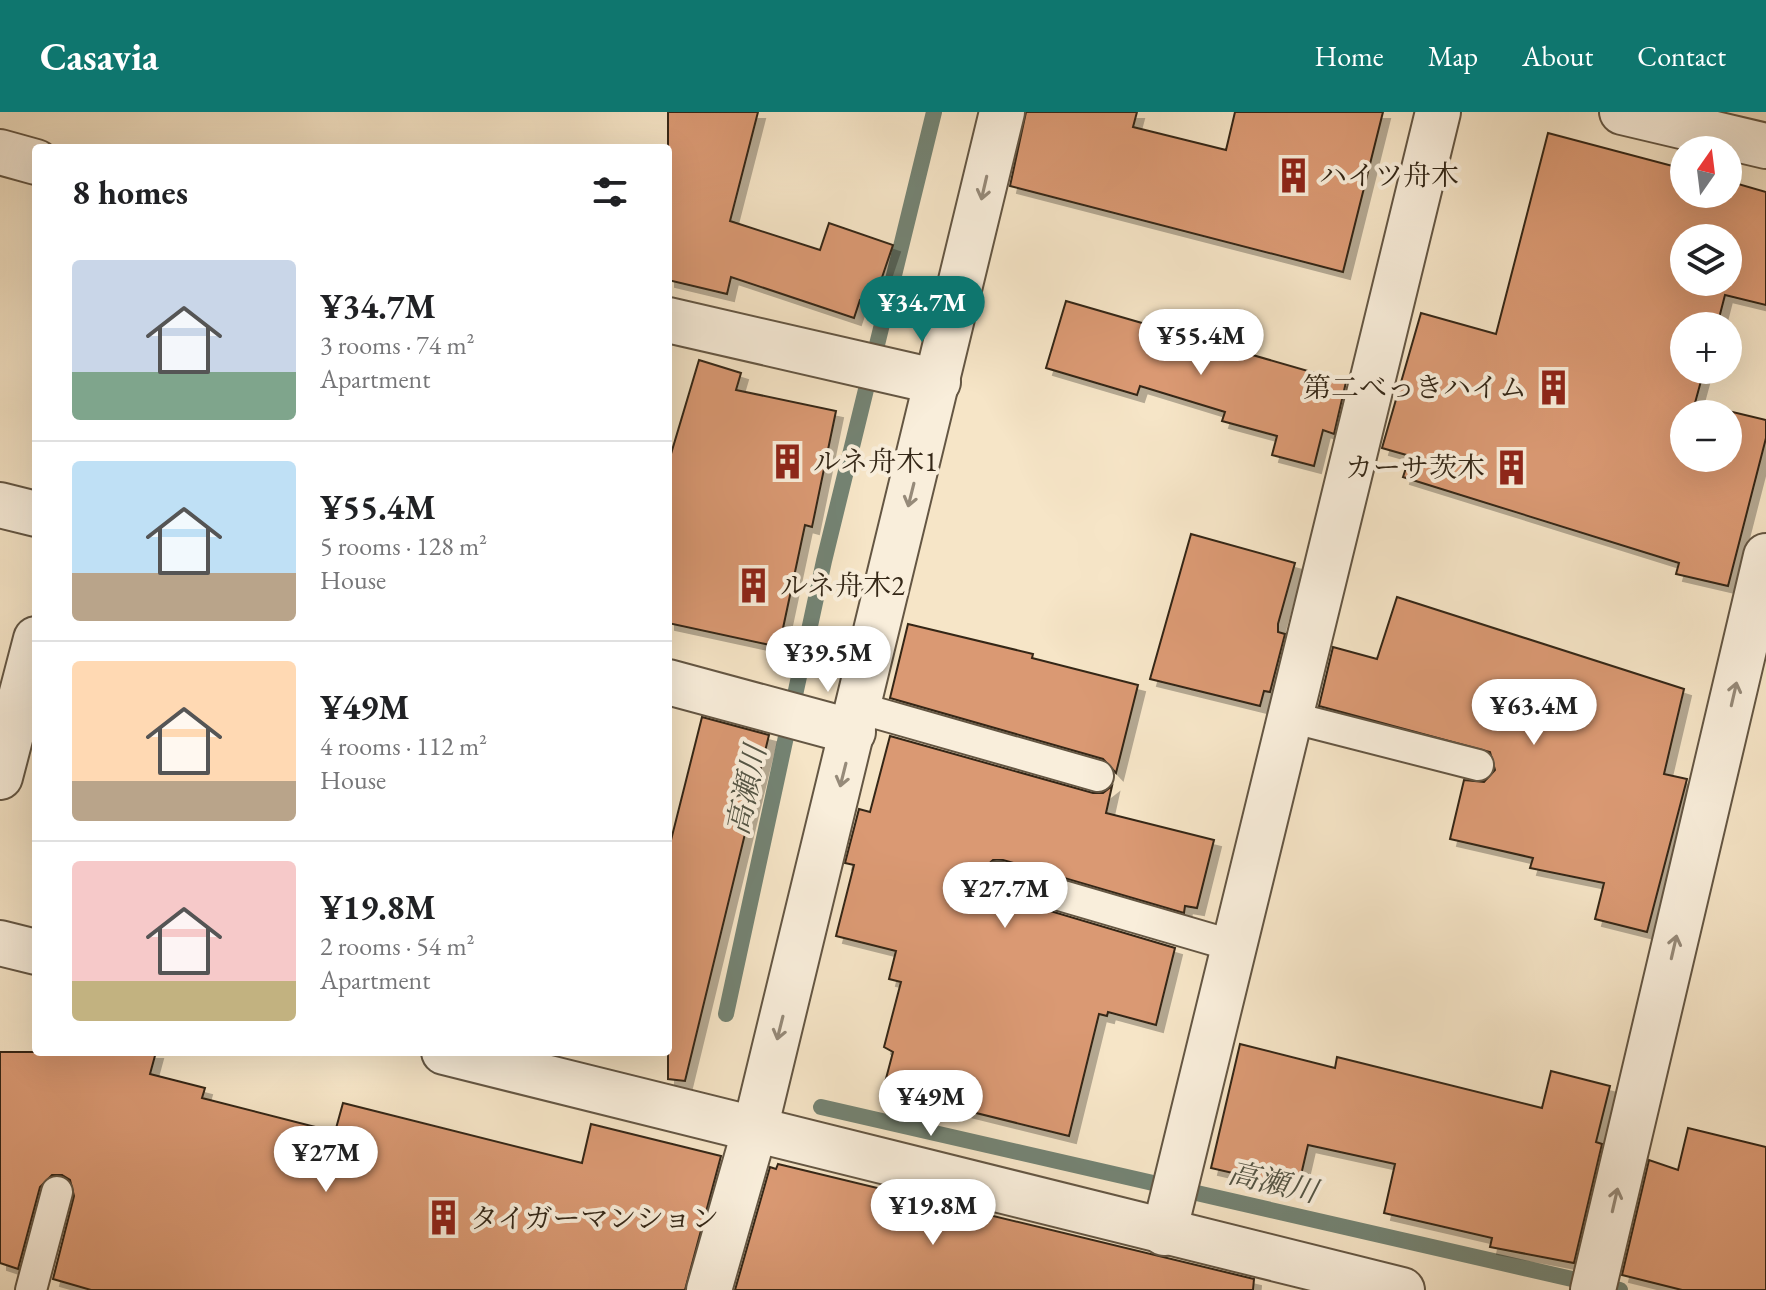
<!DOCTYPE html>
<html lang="en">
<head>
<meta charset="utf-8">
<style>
  :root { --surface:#fff; --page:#f2f2f2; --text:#202124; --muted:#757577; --line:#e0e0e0; --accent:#0f766e }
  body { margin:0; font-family:"EB Garamond","Noto Serif JP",serif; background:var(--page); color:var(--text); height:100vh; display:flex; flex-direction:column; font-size:30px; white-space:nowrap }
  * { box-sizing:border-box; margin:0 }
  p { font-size:26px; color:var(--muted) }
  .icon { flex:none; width:44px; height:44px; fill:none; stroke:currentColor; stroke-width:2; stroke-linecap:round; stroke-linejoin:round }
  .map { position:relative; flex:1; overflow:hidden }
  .panel { position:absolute; left:32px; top:32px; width:640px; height:912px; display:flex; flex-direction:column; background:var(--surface); border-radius:8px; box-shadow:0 8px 32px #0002 }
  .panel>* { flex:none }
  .needle { width:52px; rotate:14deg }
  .controls { position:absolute; left:1670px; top:24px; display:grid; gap:16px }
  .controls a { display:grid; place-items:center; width:72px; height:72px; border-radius:50%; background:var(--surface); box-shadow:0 8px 32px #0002; font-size:40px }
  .price { position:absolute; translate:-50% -68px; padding:0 18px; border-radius:28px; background:#fff; color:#222; font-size:26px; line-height:52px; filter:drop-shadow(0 2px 4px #0008) }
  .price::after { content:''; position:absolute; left:50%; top:48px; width:24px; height:18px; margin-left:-12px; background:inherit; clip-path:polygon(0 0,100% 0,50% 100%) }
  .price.current { background:var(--accent); color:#fff }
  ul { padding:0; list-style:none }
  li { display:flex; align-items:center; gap:24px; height:200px; padding:0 40px }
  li+li { border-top:2px solid var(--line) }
  li span { display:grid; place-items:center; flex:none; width:224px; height:160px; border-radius:8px; color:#555 }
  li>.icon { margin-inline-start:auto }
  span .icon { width:96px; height:96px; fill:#fffc; stroke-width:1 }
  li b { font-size:34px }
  h2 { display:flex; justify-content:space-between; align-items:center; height:96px; padding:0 40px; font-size:34px }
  header { display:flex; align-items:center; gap:48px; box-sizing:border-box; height:112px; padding:0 40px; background:var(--accent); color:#fff }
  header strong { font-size:38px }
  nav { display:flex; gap:44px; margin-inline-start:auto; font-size:28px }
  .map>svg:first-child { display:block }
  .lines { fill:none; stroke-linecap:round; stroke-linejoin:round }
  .stream { stroke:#748373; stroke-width:16 }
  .building { fill:#da9973; stroke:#342717; stroke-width:2; fill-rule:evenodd; filter:url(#shadow) }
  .service-casing { stroke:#645643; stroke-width:34 }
  .minor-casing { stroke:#645643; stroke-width:48 }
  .service { stroke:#f9eedb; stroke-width:30 }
  .minor { stroke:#f9eedb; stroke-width:44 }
  .oneway { stroke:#968a79 }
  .labels { text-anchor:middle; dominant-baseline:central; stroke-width:8; stroke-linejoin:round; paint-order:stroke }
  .poi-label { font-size:28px; fill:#342717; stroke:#f9eedb; text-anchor:start }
  .water-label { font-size:30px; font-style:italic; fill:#545545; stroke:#f9eedb }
</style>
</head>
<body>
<header>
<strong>Casavia</strong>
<nav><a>Home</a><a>Map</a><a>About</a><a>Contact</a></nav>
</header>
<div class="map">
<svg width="1766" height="1178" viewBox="0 0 1766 1178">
  <defs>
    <filter id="shadow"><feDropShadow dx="7" dy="7" stdDeviation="0" flood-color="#0004"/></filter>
  </defs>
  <rect width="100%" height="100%" fill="#f6e5c7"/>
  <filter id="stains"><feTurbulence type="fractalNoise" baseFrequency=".0025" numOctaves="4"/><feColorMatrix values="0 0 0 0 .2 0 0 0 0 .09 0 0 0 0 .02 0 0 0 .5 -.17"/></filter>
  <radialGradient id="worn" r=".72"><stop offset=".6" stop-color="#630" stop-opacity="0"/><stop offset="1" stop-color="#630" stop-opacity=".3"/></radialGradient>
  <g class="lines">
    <!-- stream -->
    <g class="stream">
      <path d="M726,902l98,-453 110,-449"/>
      <path d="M821,995l799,183"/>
    </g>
  </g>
  <!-- building -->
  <g class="building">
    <path d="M668,0h90l-28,109 90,29 9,-27 64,22 -20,59 -13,-4 -6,18 -123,-41 -4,17 -59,-14z"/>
    <path d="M1026,0h111l-4,15 93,23 9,-38h148l-40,160 -333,-86z"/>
    <path d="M1548,21l136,36v25h44v-13l38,11v113l-41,-10 -8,31h-33v44h20l-9,33 71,17v18l-38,148 -52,-12 3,-11 -276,-86 7,-21 -28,-8 39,-135 75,21zM1684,126h44v44h-44zM1684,302h44v44h-44z"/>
    <path d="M1066,189l280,81 -12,52 -11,-4 -9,36 -42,-11 5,-19 -55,-15 3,-9 -85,-26 -3,9 -91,-27z"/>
    <path d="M699,248l42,13 -5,17 100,21 -24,116 -7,-2 -26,122 -111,-24v-159z"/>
    <path d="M1191,422l104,29 -17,61v8l7,2 -15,58 -6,-1 -4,15 -110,-27z"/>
    <path d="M1397,485l287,92 -20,85 23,5 -40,153 -52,-13 9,-36 -74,-15 3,-10 -83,-19 14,-59 20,2 11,-12 -5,-18 -171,-46 14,-59 44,12z"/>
    <path d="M908,512l125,30 -1,4 106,27 -22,88 -13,-14 -213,-61z"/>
    <path d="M702,605l67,18 -84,346 -17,-2v-227z"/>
    <path d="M890,624l203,57h10l9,-7 -6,27 108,27 -17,68 -12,-2 -1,7 -181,-53h-10l-12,11v11l12,12 182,54 -19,77 -48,-13 -1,4 -8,-2 -30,122 -186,-46 10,-38 -9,-5 17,-65 -12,-3 7,-28 -60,-15 18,-71 -9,-2 14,-54 11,3z"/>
    <path d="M1240,932l95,24 2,-11 205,51 9,-37 59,15 -14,56 6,2 -28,119 -84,-16 2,-9 -108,-25 11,-49 -87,-19 -10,43 -87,-20z"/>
    <path d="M0,940h156l-6,22 55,14 -3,10 133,34 8,-29 239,60 9,-39 130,32 -36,134h-594l-38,-11 21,-83 -4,-16 -8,-5h-10l-12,12 -22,82 -18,-6z"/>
    <path d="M1688,1016l78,19v143h-84l-60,-15 27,-115 29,10z"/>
    <path d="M778,1052l476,115 -1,11h-518l35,-123 6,2z"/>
  </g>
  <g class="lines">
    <defs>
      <g id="service">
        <path d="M859,596l239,68"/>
        <path d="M1290,605l188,48"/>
        <path d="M998,765l236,69"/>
        <path d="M31,1178l26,-98"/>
      </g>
      <g id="minor">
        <path d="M1622,0l144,34"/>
        <path d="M0,40l36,10"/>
        <path d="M668,208l270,62"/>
        <path d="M0,393l36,9"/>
        <path d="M668,570l185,50"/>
        <path d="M0,665l36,-138"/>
        <path d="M0,831l36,9"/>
        <path d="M444,940l958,238"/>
        <path d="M1164,1121l274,-1121"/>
        <path d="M709,1178l46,-161 247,-1017"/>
        <path d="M1593,1178l173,-734"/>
      </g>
    </defs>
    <!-- service casing -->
    <use href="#service" class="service-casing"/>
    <!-- minor casing -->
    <use href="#minor" class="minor-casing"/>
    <!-- service -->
    <use href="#service" class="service"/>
    <!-- minor -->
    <use href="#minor" class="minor"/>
  </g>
  <!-- one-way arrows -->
  <defs><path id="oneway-shaft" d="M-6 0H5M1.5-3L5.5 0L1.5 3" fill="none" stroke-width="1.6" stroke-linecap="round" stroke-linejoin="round" transform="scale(2)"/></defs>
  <g class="oneway">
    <use href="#oneway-shaft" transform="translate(984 76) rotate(103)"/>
    <use href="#oneway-shaft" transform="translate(911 383) rotate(104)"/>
    <use href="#oneway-shaft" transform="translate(1734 582) rotate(-77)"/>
    <use href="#oneway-shaft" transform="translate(843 663) rotate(104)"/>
    <use href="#oneway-shaft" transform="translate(1674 835) rotate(-77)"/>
    <use href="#oneway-shaft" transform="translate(780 916) rotate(104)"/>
    <use href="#oneway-shaft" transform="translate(1615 1088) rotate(-77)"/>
  </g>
  <!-- icons -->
  <defs>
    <symbol id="building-bare" viewBox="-9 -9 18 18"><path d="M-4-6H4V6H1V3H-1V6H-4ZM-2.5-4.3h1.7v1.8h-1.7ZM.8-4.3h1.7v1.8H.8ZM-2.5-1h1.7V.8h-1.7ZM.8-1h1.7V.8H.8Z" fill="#8f2418" stroke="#f9eedb" stroke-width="2.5" paint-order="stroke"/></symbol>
  </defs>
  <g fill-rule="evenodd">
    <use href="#building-bare" x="1268" y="38" width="51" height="51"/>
    <use href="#building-bare" x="1528" y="250" width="51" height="51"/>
    <use href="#building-bare" x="762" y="324" width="51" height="51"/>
    <use href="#building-bare" x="1486" y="330" width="51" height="51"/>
    <use href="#building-bare" x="728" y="448" width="51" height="51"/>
    <use href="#building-bare" x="418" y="1080" width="51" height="51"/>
  </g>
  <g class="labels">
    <!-- poi labels -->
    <g class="poi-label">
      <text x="1319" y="63">ハイツ舟木</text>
      <text x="1527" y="275" text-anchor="end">第二べっきハイム</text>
      <text x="813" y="349">ルネ舟木1</text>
      <text x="1485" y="355" text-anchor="end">カーサ茨木</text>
      <text x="780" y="473">ルネ舟木2</text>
      <text x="470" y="1106">タイガーマンション</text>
    </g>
    <!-- water labels -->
    <g class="water-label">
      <text transform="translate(746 678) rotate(-78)">高瀬川</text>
      <text transform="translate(1273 1070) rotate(13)">高瀬川</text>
    </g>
  </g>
  <rect width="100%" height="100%" filter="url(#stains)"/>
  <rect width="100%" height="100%" fill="url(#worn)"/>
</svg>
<div class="controls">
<a><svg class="needle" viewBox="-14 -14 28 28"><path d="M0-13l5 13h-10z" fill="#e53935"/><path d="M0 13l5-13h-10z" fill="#757577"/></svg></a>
<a><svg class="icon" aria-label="layers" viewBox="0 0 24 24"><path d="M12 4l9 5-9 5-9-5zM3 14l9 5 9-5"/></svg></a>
<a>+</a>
<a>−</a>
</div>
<b class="price current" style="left:922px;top:232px">¥34.7M</b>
<b class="price" style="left:1201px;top:265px">¥55.4M</b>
<b class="price" style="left:828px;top:582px">¥39.5M</b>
<b class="price" style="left:1534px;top:635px">¥63.4M</b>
<b class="price" style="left:1005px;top:818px">¥27.7M</b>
<b class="price" style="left:931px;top:1026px">¥49M</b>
<b class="price" style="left:326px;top:1082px">¥27M</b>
<b class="price" style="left:933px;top:1135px">¥19.8M</b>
<section class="panel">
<h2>8 homes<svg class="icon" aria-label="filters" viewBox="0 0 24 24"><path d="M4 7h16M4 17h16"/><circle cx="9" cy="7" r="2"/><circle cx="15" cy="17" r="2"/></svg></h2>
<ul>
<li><span style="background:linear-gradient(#c9d6e8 70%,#7fa58c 0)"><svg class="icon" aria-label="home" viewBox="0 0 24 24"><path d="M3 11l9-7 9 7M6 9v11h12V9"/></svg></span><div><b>¥34.7M</b><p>3 rooms · 74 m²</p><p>Apartment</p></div></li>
<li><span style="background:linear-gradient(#bfe0f5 70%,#b9a48a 0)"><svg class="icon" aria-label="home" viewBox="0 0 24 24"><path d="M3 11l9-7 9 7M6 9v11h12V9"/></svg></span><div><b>¥55.4M</b><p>5 rooms · 128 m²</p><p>House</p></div></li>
<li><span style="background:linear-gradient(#ffd9b3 75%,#b9a48a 0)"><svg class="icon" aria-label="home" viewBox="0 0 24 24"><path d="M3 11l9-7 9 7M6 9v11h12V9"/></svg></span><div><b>¥49M</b><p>4 rooms · 112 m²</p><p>House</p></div></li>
<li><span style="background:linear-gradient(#f6c9c9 75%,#c2b280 0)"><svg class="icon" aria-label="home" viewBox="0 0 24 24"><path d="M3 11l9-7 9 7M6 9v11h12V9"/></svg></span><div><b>¥19.8M</b><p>2 rooms · 54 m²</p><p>Apartment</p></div></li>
</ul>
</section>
</div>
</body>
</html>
